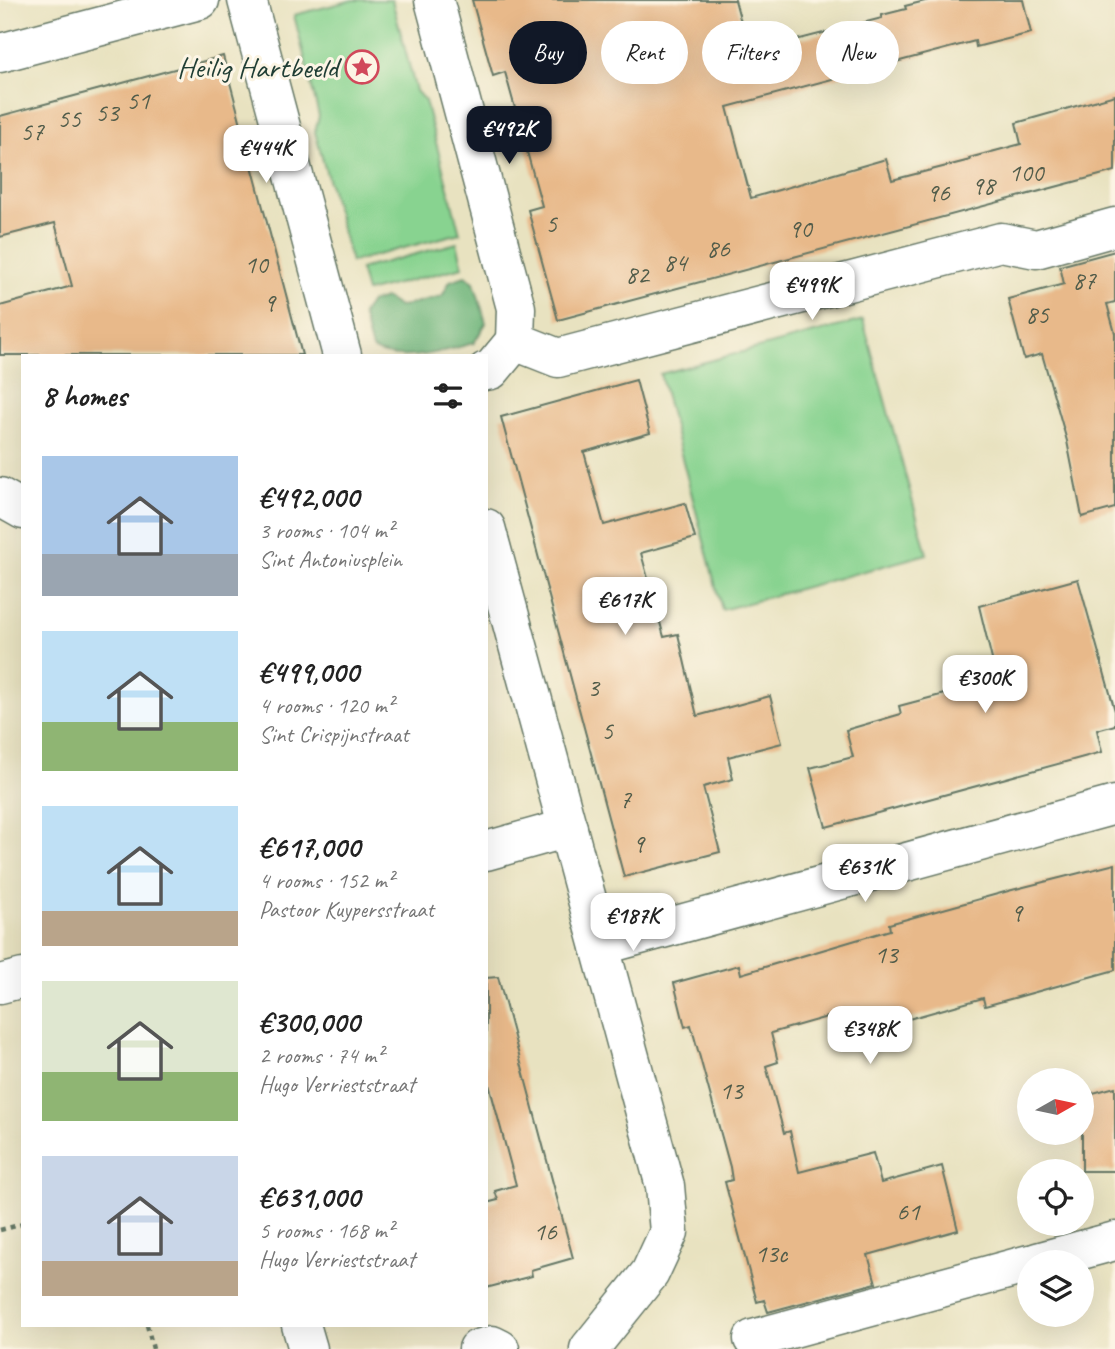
<!DOCTYPE html>
<html lang="en">
<head>
<meta charset="utf-8">
<style>
  :root { --surface:#fff; --page:#f2f2f2; --text:#222; --muted:#767676; --accent:#111827 }
  body { margin:0; font-family:Caveat,sans-serif; background:var(--page); color:var(--text); height:100vh; display:flex; flex-direction:column; font-size:26px; white-space:nowrap }
  * { box-sizing:border-box; margin:0 }
  p { font-size:23px; color:var(--muted) }
  .icon { flex:none; width:38px; height:38px; fill:none; stroke:currentColor; stroke-width:2; stroke-linecap:round; stroke-linejoin:round }
  .map { position:relative; flex:1; overflow:hidden }
  .side { position:absolute; left:21px; top:354px; width:467px; height:973px; display:flex; flex-direction:column; background:var(--surface); border-radius:0px; box-shadow:0 7px 28px #0002 }
  .side>* { flex:none }
  .hud { position:absolute; left:509px; top:21px; width:500px; height:63px; display:flex; gap:14px }
  .needle { width:46px; rotate:81deg }
  .fabs { position:absolute; left:1017px; top:1068px; display:grid; gap:14px }
  .fabs a { display:grid; place-items:center; width:77px; height:77px; border-radius:50%; background:var(--surface); box-shadow:0 7px 28px #0002; font-size:35px }
  .price { position:absolute; translate:-50% -60px; padding:0 16px; border-radius:14px; background:#fff; color:#222; font-size:23px; line-height:46px; filter:drop-shadow(0 2px 4px #0008) }
  .price::after { content:''; position:absolute; left:50%; top:42px; width:21px; height:16px; margin-left:-10px; background:inherit; clip-path:polygon(0 0,100% 0,50% 100%) }
  .price.current { background:var(--accent); color:#fff }
  ul { padding:0; list-style:none }
  li { display:flex; align-items:center; gap:21px; height:175px; padding:0 21px }
  li span { display:grid; place-items:center; flex:none; width:196px; height:140px; border-radius:0px; color:#555 }
  li>.icon { margin-inline-start:auto }
  span .icon { width:84px; height:84px; fill:#fffc; stroke-width:1 }
  li b { font-size:30px }
  h2 { display:flex; justify-content:space-between; align-items:center; height:84px; padding:0 21px; font-size:30px }
  .chip { padding:0 24px; border-radius:32px; background:var(--surface); box-shadow:0 7px 28px #0002; font-size:24px; line-height:63px }
  .chip.current { background:var(--accent); color:#fff }
  .map>svg:first-child { display:block }
  .green { fill:#88d390; stroke:#548862; stroke-width:2 }
  .forest { fill:#6eb57a; stroke:#467957; stroke-width:2 }
  .building { fill:#e8b98a }
  .lines { fill:none; stroke-linecap:round; stroke-linejoin:round }
  .minor-casing { stroke:#657765; stroke-width:41 }
  .path { stroke:#657765; stroke-width:4.5; stroke-dasharray:5 5; stroke-linecap:butt }
  .minor { stroke:#fff; stroke-width:38 }
  .labels { text-anchor:middle; dominant-baseline:central; stroke-width:6; stroke-linejoin:round; paint-order:stroke }
  .number-label { font-size:26px; fill:#515c4a }
  .poi-label { font-size:30px; fill:#1f3d34; stroke:#fcf5e5; text-anchor:end }
</style>
</head>
<body>
<div class="map">
<svg width="1115" height="1349" viewBox="0 0 1115 1349">
  <rect width="100%" height="100%" fill="#fcf5e5"/>
  <filter id="ink" filterUnits="userSpaceOnUse"><feTurbulence type="fractalNoise" baseFrequency=".0143" numOctaves="2"/><feDisplacementMap in="SourceGraphic" scale="14" xChannelSelector="R" yChannelSelector="G"/><feConvolveMatrix kernelMatrix="1 2 1 2 8 2 1 2 1" color-interpolation-filters="sRGB"/></filter>
  <filter id="wash" filterUnits="userSpaceOnUse"><feTurbulence type="fractalNoise" baseFrequency=".00686" numOctaves="4" result="noise"/><feDisplacementMap in="SourceGraphic" scale="28" xChannelSelector="R" yChannelSelector="G"/><feGaussianBlur stdDeviation="1.57" result="paint"/><feColorMatrix in="noise" values="0 0 0 0 0 0 0 0 0 0 0 0 0 0 0 0 0 1.4 0 .05"/><feComposite in="paint" operator="in"/></filter>
  <g filter="url(#wash)">
    <rect width="100%" height="100%" fill="#e8e2c0"/>
    <!-- green -->
    <g class="green">
      <path d="M353,0h39l24,91 9,10 35,132 -109,29 -36,-130 4,-16 -25,-101z"/>
      <path d="M457,243l6,24 -97,25 -6,-23z"/>
      <path d="M863,320l64,234 -205,56 -62,-236z"/>
    </g>
    <!-- forest -->
    <path class="forest" d="M465,276l9,6 12,41 -12,20c-30,8 -74,22 -102,6l-10,-35 9,-12 14,-4 14,9 43,-11 8,-15z"/>
    <g id="blocks">
      <!-- building -->
      <g class="building">
        <path d="M472,0h263l14,52 133,-34v-3l24,-6 -1,-3 24,-6h94l8,33 -55,14 -1,-6 -248,66 24,91 135,-39 6,21 78,-20 -1,-2 52,-14 -5,-21 99,-28v76l-557,149 -30,-110 14,-4 -37,-134 -12,4z"/>
        <path d="M223,56l79,299h-302v-49l72,-20 -17,-63 -55,14v-121z"/>
        <path d="M1115,251v51l-8,2 8,29v175l-33,9 -15,-76 -25,-87 -18,5 -16,-60 56,-15 -4,-18z"/>
        <path d="M636,380l14,53 -66,19 20,73 81,-22 10,35 -54,15 23,84 14,-3 19,82 73,-20 12,47 -54,14 5,22 -30,8 17,65 -96,25 -123,-460z"/>
        <path d="M1078,579l37,132v14l-18,5 5,22 -276,75 -16,-59 43,-11 -7,-27 55,-16 -2,-8 98,-26 -18,-74z"/>
        <path d="M1115,864v106l-130,36 -2,-8 -99,28 2,6 -37,10 -8,-29 -70,20 7,29 -12,4 18,67 6,-2 9,41 74,-19 8,30 61,-17 16,64 -90,25 8,28 -108,29 -4,-12 -7,2 -32,-120 7,-2 -2,-13 -39,-142 -6,2 -11,-44 65,-18 2,9 149,-44 -1,-6 123,-34z"/>
        <path d="M498,977l75,281 -42,12 1,6 -46,12v-85l12,-3 -3,-9 21,-6 -30,-112v-95z"/>
        <path d="M1115,1087v84h-33v-75z"/>
      </g>
    </g>
  </g>
  <g filter="url(#ink)">
    <use href="#blocks" fill-opacity="0" stroke="#657765" stroke-width="2"/>
    <g class="lines">
      <defs>
        <g id="minor">
          <path d="M247,0l95,355"/>
          <path d="M434,0l82,308 -1,33"/>
          <path d="M0,53l200,-53"/>
          <path d="M515,341l43,17 443,-116 35,7 79,-22"/>
          <path d="M486,371l5,-1 24,-29"/>
          <path d="M0,497l23,13"/>
          <path d="M486,528l179,658 4,46 -19,41 -61,76"/>
          <path d="M486,851l82,-23"/>
          <path d="M600,946l515,-141"/>
          <path d="M0,984l23,-6"/>
          <path d="M1037,1262l78,-21"/>
          <path d="M301,1325l7,24"/>
          <path d="M753,1339l276,-75"/>
          <path d="M478,1349l14,-4 8,4"/>
        </g>
      </defs>
      <!-- minor casing -->
      <use href="#minor" class="minor-casing"/>
      <!-- path -->
      <g class="path">
        <path d="M0,1230l23,-6"/>
        <path d="M147,1325l6,24"/>
      </g>
      <!-- minor -->
      <use href="#minor" class="minor"/>
    </g>
  </g>
  <!-- icons -->
  <defs>
    <symbol id="sight-ring" viewBox="-11 -11 22 22"><circle r="9.5" fill="#fcf5e5" stroke="#d1495b" stroke-width="1.5"/><path d="M0-6L1.8-2.2L6-1.7L2.9 1.2L3.7 5.4L0 3.3L-3.7 5.4L-2.9 1.2L-6-1.7L-1.8-2.2Z" fill="#d1495b"/></symbol>
  </defs>
  <g fill-rule="evenodd">
    <use href="#sight-ring" x="343" y="48" width="38" height="38"/>
  </g>
  <g class="labels">
    <!-- number labels -->
    <g class="number-label">
      <text x="138" y="100">51</text>
      <text x="107" y="112">53</text>
      <text x="69" y="118">55</text>
      <text x="32" y="131">57</text>
      <text x="1026" y="172">100</text>
      <text x="983" y="185">98</text>
      <text x="938" y="192">96</text>
      <text x="551" y="223">5</text>
      <text x="800" y="228">90</text>
      <text x="718" y="248">86</text>
      <text x="675" y="262">84</text>
      <text x="256" y="264">10</text>
      <text x="637" y="274">82</text>
      <text x="1084" y="280">87</text>
      <text x="269" y="302">9</text>
      <text x="1037" y="314">85</text>
      <text x="593" y="687">3</text>
      <text x="607" y="730">5</text>
      <text x="625" y="799">7</text>
      <text x="638" y="843">9</text>
      <text x="1016" y="912">9</text>
      <text x="886" y="954">13</text>
      <text x="731" y="1090">13</text>
      <text x="908" y="1211">61</text>
      <text x="545" y="1231">16</text>
      <text x="771" y="1253">13c</text>
    </g>
    <!-- poi labels -->
    <g class="poi-label">
      <text x="338" y="67">Heilig Hartbeeld</text>
    </g>
  </g>
</svg>
<div class="fabs">
<a><svg class="needle" viewBox="-14 -14 28 28"><path d="M0-13l5 13h-10z" fill="#e53935"/><path d="M0 13l5-13h-10z" fill="#767676"/></svg></a>
<a><svg class="icon" aria-label="locate" viewBox="0 0 24 24"><circle cx="12" cy="12" r="6"/><path d="M12 2v4M12 18v4M2 12h4M18 12h4"/></svg></a>
<a><svg class="icon" aria-label="layers" viewBox="0 0 24 24"><path d="M12 4l9 5-9 5-9-5zM3 14l9 5 9-5"/></svg></a>
</div>
<b class="price current" style="left:509px;top:166px">€492K</b>
<b class="price" style="left:266px;top:185px">€444K</b>
<b class="price" style="left:812px;top:322px">€499K</b>
<b class="price" style="left:625px;top:637px">€617K</b>
<b class="price" style="left:985px;top:715px">€300K</b>
<b class="price" style="left:865px;top:904px">€631K</b>
<b class="price" style="left:633px;top:953px">€187K</b>
<b class="price" style="left:870px;top:1066px">€348K</b>
<div class="hud">
<a class="chip current">Buy</a>
<a class="chip">Rent</a>
<a class="chip">Filters</a>
<a class="chip">New</a>
</div>
<section class="side">
<h2>8 homes<svg class="icon" aria-label="filters" viewBox="0 0 24 24"><path d="M4 7h16M4 17h16"/><circle cx="9" cy="7" r="2"/><circle cx="15" cy="17" r="2"/></svg></h2>
<ul>
<li><span style="background:linear-gradient(#a9c7e8 70%,#9aa5b1 0)"><svg class="icon" aria-label="home" viewBox="0 0 24 24"><path d="M3 11l9-7 9 7M6 9v11h12V9"/></svg></span><div><b>€492,000</b><p>3 rooms · 104 m²</p><p>Sint Antoniusplein</p></div></li>
<li><span style="background:linear-gradient(#bfe0f5 65%,#8fb573 0)"><svg class="icon" aria-label="home" viewBox="0 0 24 24"><path d="M3 11l9-7 9 7M6 9v11h12V9"/></svg></span><div><b>€499,000</b><p>4 rooms · 120 m²</p><p>Sint Crispijnstraat</p></div></li>
<li><span style="background:linear-gradient(#bfe0f5 75%,#b9a48a 0)"><svg class="icon" aria-label="home" viewBox="0 0 24 24"><path d="M3 11l9-7 9 7M6 9v11h12V9"/></svg></span><div><b>€617,000</b><p>4 rooms · 152 m²</p><p>Pastoor Kuypersstraat</p></div></li>
<li><span style="background:linear-gradient(#dfe7d0 65%,#8fb573 0)"><svg class="icon" aria-label="home" viewBox="0 0 24 24"><path d="M3 11l9-7 9 7M6 9v11h12V9"/></svg></span><div><b>€300,000</b><p>2 rooms · 74 m²</p><p>Hugo Verrieststraat</p></div></li>
<li><span style="background:linear-gradient(#c9d6e8 75%,#b9a48a 0)"><svg class="icon" aria-label="home" viewBox="0 0 24 24"><path d="M3 11l9-7 9 7M6 9v11h12V9"/></svg></span><div><b>€631,000</b><p>5 rooms · 168 m²</p><p>Hugo Verrieststraat</p></div></li>
</ul>
</section>
</div>
</body>
</html>
